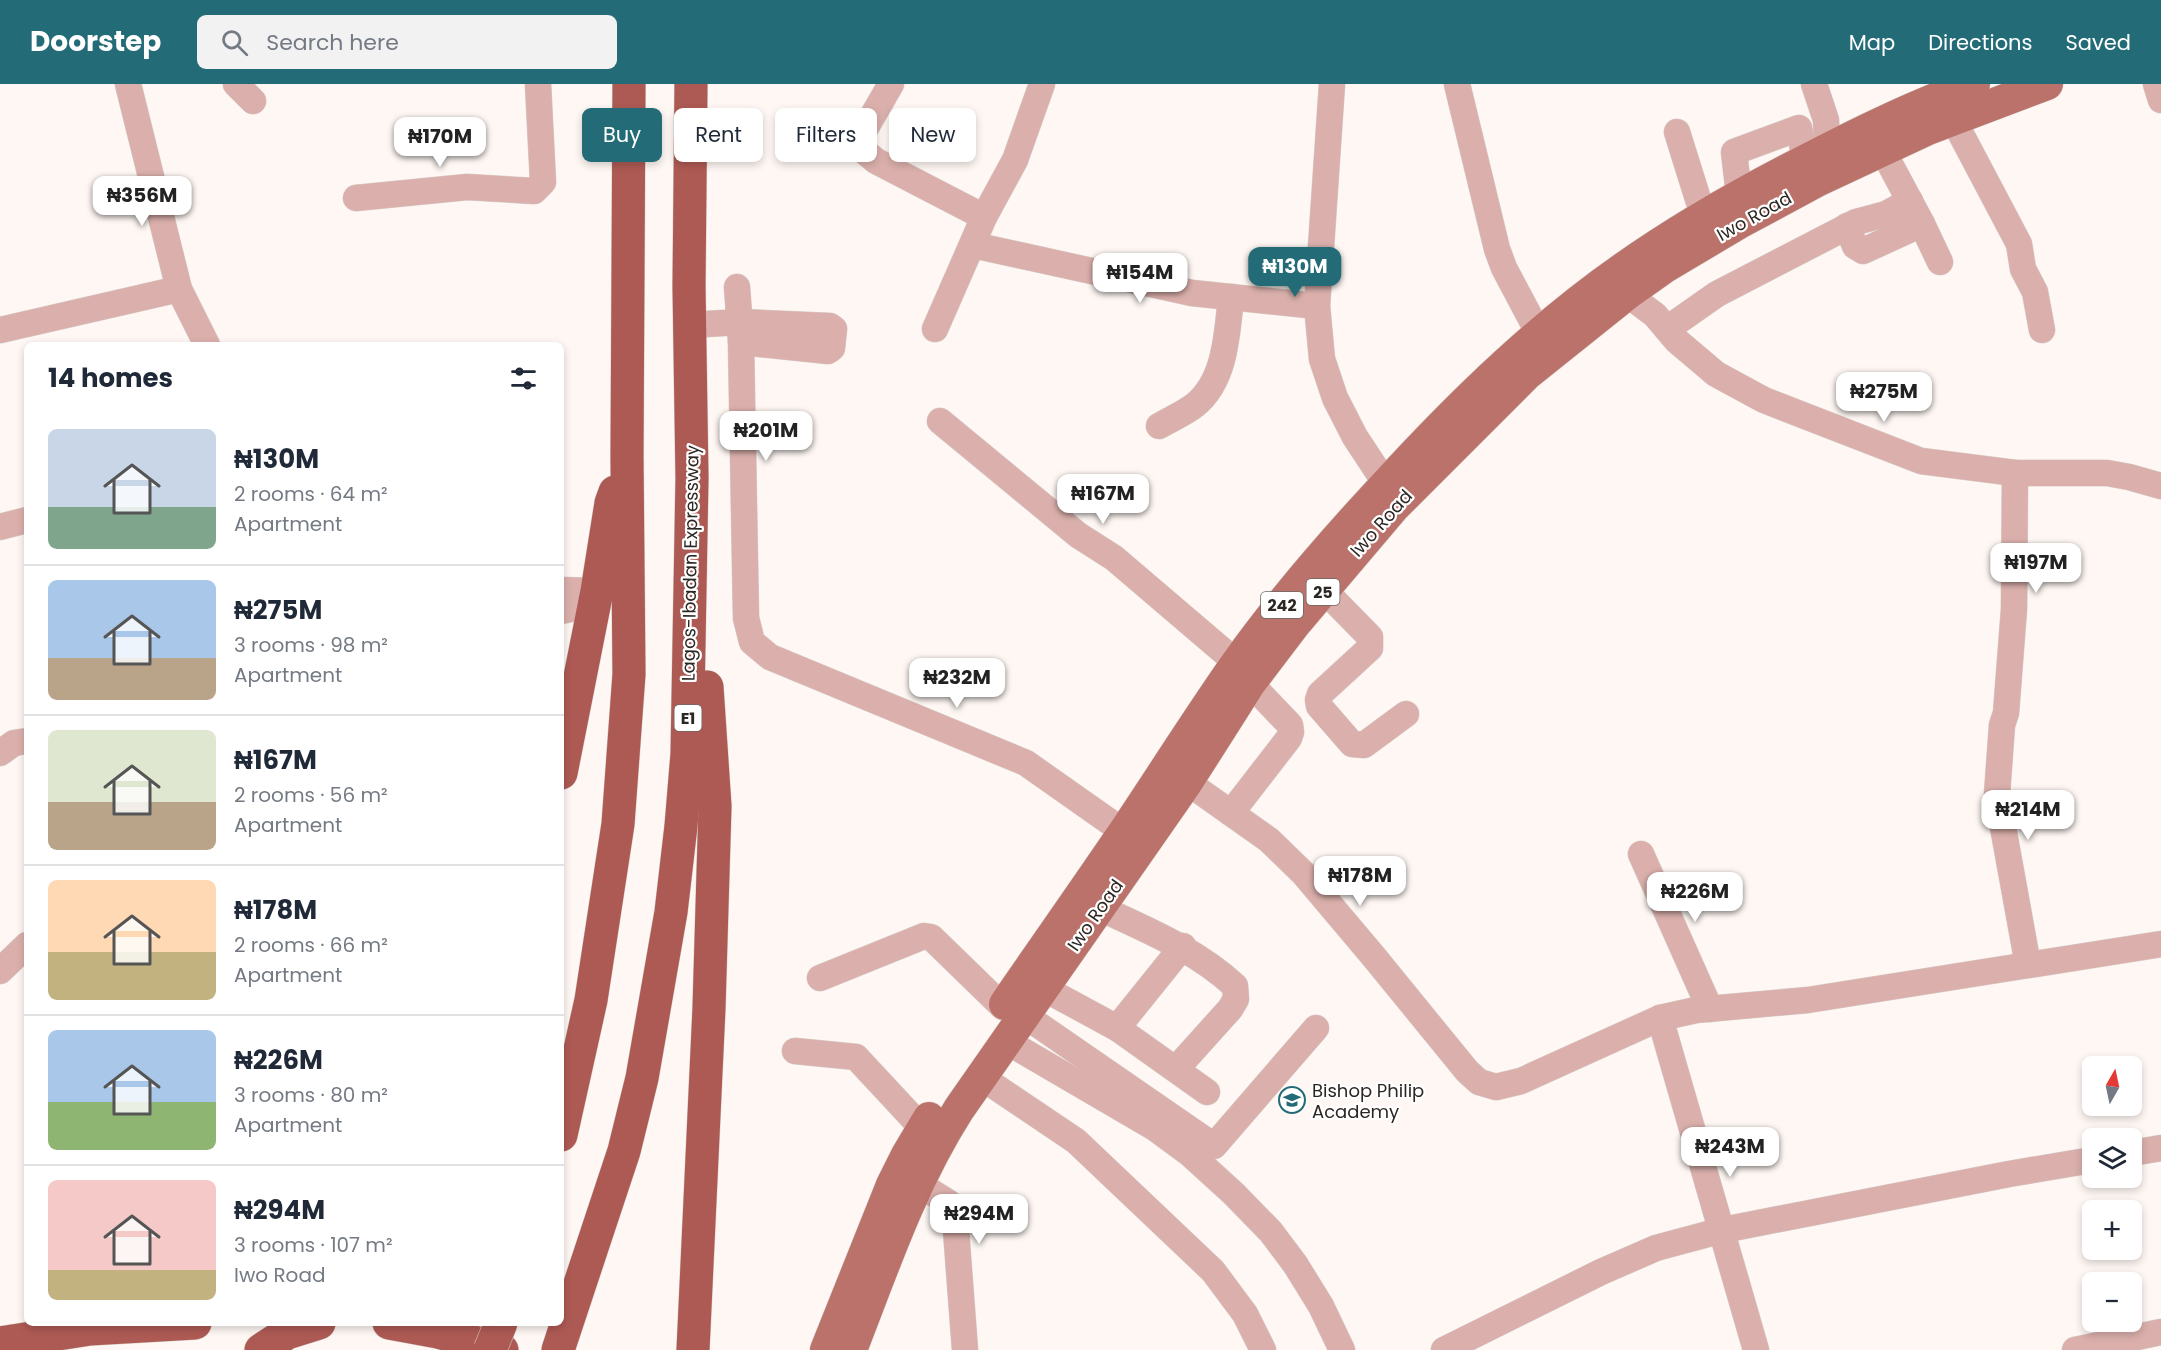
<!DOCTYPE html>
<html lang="en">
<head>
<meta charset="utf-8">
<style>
  :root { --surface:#fff; --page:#f2f2f3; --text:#1f2937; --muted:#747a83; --line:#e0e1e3; --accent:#226b77 }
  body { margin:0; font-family:Poppins,sans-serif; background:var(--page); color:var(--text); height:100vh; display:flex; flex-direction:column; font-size:22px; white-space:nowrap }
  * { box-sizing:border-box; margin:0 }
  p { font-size:20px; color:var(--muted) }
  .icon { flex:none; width:33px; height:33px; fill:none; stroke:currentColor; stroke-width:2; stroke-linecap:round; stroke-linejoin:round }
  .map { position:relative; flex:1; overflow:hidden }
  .sheet { position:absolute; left:24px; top:258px; width:540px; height:984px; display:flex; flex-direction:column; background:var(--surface); border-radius:9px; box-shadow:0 3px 9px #0003 }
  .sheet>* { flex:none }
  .hud { position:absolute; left:582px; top:24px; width:570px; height:54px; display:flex; gap:12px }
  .needle { width:39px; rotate:9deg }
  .buttons { position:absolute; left:2082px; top:972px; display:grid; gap:12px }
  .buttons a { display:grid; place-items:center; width:60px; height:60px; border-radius:9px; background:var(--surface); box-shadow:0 3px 9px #0003; font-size:30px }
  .price { position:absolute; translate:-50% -51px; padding:0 14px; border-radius:12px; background:#fff; color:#222; font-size:20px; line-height:39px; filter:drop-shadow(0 2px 3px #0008) }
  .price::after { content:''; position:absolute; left:50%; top:36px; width:18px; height:14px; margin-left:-9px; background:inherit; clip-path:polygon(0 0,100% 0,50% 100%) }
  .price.selected { background:var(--accent); color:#fff }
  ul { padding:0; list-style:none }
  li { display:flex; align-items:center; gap:18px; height:150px; padding:0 24px }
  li+li { border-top:2px solid var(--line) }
  li span { display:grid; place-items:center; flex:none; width:168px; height:120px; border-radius:9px; color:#555 }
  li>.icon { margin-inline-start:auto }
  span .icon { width:72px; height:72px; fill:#fffc; stroke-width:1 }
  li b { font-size:26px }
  h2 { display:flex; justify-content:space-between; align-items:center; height:72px; padding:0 24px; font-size:26px }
  .pill { padding:0 21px; border-radius:9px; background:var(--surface); box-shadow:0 3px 9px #0003; font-size:21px; line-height:54px }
  .pill.selected { background:var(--accent); color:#fff }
  header { display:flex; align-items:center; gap:36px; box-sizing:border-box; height:84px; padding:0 30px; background:var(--accent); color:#fff }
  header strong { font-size:28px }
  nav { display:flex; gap:33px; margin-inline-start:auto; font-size:21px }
  .search { width:420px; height:54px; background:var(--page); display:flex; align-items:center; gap:15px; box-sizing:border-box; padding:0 21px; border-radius:9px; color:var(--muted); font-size:22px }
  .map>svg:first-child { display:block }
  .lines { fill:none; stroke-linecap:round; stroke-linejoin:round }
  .minor-casing { stroke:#d8d2ce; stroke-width:27 }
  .major-casing { stroke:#d8d2ce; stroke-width:33 }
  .highway-casing { stroke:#d8d2ce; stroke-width:34 }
  .minor { stroke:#dbb0ac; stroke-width:26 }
  .major { stroke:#bb726b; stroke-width:32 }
  .highway { stroke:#ae5a54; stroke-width:33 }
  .highway-bridge-casing { stroke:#d8d2ce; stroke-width:34; stroke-linecap:butt }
  .highway-bridge { stroke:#ae5a54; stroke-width:33 }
  .labels { text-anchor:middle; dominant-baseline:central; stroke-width:4.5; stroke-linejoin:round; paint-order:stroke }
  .shield { fill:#fff; stroke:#6b6865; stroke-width:1.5 }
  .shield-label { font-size:16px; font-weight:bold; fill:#2c2723 }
  .street-label { font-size:18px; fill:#2c2723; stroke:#fff }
  .poi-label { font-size:18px; fill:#2c2723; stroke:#fff; text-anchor:start }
</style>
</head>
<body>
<header>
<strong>Doorstep</strong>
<div class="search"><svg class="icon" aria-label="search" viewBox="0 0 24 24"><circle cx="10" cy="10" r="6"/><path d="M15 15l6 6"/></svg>Search here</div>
<nav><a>Map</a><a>Directions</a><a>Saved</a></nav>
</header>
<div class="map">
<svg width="2161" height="1266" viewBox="0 0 2161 1266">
  <rect width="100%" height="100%" fill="#fef7f3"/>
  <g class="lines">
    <defs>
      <g id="minor">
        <path d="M128,0l51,205 28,56"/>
        <path d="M236,0l17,17"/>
        <path d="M891,0l-30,52 3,15 12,10 108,56"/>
        <path d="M1332,0l-15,222 5,53 13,39 20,39 31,47"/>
        <path d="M1457,0l40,165 7,19 35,66"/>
        <path d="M1814,0l12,36 1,29 5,15"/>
        <path d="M2156,0l5,16"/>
        <path d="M1953,35l66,125 4,25 12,23 7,38"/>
        <path d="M1677,48l26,83"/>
        <path d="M1883,67l39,73 18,38"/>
        <path d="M1739,111l-5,-43 65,-24 6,32"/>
        <path d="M356,114l111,-11 67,4 9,-9 -5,-98"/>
        <path d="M1847,142l8,20 8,5 59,-27"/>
        <path d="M973,161l219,48 125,13"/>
        <path d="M737,203l4,55 5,276 6,24 18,15 256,106 98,69"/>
        <path d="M1627,210l28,21 22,26 39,33 48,26 157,61 94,12h92l22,4 32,9"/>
        <path d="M690,241l50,-3 90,4 4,3 -2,19 -4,3 -87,-9"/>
        <path d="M935,245l49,-112 31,-57 27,-76"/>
        <path d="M1667,245l50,-35 139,-72 30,-8 24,-13"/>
        <path d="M0,246l179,-41"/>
        <path d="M940,337l138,114 36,23 123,105"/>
        <path d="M1159,342c12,-7 26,-13 36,-21 31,-25 32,-72 36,-108"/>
        <path d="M2015,389l-1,136 -8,104 -4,12 -5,69 31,171"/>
        <path d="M0,443l27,-7"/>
        <path d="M561,506l36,1"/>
        <path d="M1324,506l46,47v11l-50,46 -2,6 1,6 33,38 12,1 42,-31"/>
        <path d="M561,527l33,-7"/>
        <path d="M0,669l14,-10 13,-2"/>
        <path d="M1187,698l82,58 35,34 70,83 93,114 12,11 17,5 25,-6 139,-63 36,-8 112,-10 353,-56"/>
        <path d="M1231,729l58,-75 2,-6 -1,-7 -40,-42"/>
        <path d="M1641,770l69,155"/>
        <path d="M1100,824c47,22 96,42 135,78l1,13 -6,10 -54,60"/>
        <path d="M0,887l27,-26"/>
        <path d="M820,894l104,-42 7,1 72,70"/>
        <path d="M1043,904l74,40 90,64"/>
        <path d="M1024,931l190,131 102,-118"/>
        <path d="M1660,934l96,332"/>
        <path d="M1117,944l66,-82"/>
        <path d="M1006,957l149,87 34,25 45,41 37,38 24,32 26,42 21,44"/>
        <path d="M795,967l61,6 67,72"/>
        <path d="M981,993l95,64 137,130 32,43 18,36"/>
        <path d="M2132,1069l29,-5"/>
        <path d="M917,1099l32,20 6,14 10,133"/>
        <path d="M1444,1266l157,-78 55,-24 67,-18 286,-56 83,-14"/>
        <path d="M2075,1266l86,-18"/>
      </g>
      <g id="major">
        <path d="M1005,920c40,-58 81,-116 121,-175 37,-55 72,-111 110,-165 42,-59 91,-116 140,-169 63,-69 129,-136 203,-194 65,-51 135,-93 208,-131 61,-32 123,-63 187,-86"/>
        <path d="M826,1266l66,-165 15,-30 22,-37"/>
        <path d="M851,1266c32,-82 60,-166 108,-241l228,-327 63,-99 44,-58 100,-118 133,-133 100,-80 38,-27 74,-44 80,-43 109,-51 119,-45"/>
      </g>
      <g id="highway">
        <path d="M561,689l36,-182 14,-88 4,-11"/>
        <path d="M561,1051l30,-135 27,-176 11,-150 -2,-218 2,-372"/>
        <path d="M389,1239l49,9 64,18"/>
        <path d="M0,1259l90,-14 105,-6"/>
        <path d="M261,1266l26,-17 32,-10"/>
        <path d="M558,1266l66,-199 18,-73 29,-166 10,-86 6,-72 5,-276 -3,-192 2,-202"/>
        <path d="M693,1266l16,-342 6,-202 -8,-119"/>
      </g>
    </defs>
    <!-- minor casing -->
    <use href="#minor" class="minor-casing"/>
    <!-- major casing -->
    <use href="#major" class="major-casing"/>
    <!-- highway casing -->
    <use href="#highway" class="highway-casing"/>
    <!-- minor -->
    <use href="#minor" class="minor"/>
    <!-- major -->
    <use href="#major" class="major"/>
    <!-- highway -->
    <use href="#highway" class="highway"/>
    <defs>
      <path id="highway-bridge" d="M490,1266l11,-27"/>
    </defs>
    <!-- highway-bridge casing -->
    <use href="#highway-bridge" class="highway-bridge-casing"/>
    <!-- highway-bridge -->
    <use href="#highway-bridge" class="highway-bridge"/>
  </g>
  <!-- icons -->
  <defs>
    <symbol id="school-ring" viewBox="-11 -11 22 22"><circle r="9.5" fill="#fff" stroke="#226b77" stroke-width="1.5"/><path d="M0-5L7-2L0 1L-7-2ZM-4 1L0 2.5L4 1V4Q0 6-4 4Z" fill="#226b77"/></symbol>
  </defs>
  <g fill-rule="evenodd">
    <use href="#school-ring" x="1277" y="1001" width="30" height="30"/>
  </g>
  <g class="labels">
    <!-- shield labels -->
    <g class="shield">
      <rect x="1306.5" y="495" width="33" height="26" rx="4.5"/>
      <rect x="1261" y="508" width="42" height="26" rx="4.5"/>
      <rect x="674.5" y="621" width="27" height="26" rx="4.5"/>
    </g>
    <g class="shield-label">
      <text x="1323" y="508">25</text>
      <text x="1282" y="521">242</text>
      <text x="688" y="634">E1</text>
    </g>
    <!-- street labels -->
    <g class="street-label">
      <text transform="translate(1754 132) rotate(-29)">Iwo Road</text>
      <text transform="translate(1381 439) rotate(-48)">Iwo Road</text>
      <text transform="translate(690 479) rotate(-89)">Lagos-Ibadan Expressway</text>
      <text transform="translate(1095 831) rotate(-55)">Iwo Road</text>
    </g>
    <!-- poi labels -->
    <g class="poi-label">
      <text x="1312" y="1006">Bishop Philip<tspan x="1312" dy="21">Academy</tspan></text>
    </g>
  </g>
</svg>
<div class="buttons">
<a><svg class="needle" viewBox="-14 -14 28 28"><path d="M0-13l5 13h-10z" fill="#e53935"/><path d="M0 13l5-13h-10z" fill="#747a83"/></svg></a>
<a><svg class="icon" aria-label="layers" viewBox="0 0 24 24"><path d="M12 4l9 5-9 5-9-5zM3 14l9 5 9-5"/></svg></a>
<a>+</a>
<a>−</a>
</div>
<b class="price" style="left:440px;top:84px">₦170M</b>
<b class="price" style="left:142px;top:143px">₦356M</b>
<b class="price selected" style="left:1295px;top:214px">₦130M</b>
<b class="price" style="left:1140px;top:220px">₦154M</b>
<b class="price" style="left:1884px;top:339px">₦275M</b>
<b class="price" style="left:766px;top:378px">₦201M</b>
<b class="price" style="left:1103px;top:441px">₦167M</b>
<b class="price" style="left:2036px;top:510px">₦197M</b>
<b class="price" style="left:957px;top:625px">₦232M</b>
<b class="price" style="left:2028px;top:757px">₦214M</b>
<b class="price" style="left:1360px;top:823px">₦178M</b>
<b class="price" style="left:1695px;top:839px">₦226M</b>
<b class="price" style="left:1730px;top:1094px">₦243M</b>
<b class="price" style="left:979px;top:1161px">₦294M</b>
<div class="hud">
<a class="pill selected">Buy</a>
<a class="pill">Rent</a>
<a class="pill">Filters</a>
<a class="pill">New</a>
</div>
<section class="sheet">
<h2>14 homes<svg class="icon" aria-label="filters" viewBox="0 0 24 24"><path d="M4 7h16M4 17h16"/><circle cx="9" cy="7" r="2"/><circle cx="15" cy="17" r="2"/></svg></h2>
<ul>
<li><span style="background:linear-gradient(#c9d6e8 65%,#7fa58c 0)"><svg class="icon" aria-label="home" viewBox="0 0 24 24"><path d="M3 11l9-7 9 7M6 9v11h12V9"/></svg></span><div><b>₦130M</b><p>2 rooms · 64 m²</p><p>Apartment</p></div></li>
<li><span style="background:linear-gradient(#a9c7e8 65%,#b9a48a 0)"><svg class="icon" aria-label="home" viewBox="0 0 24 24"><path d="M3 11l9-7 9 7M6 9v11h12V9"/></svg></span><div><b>₦275M</b><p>3 rooms · 98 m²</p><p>Apartment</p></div></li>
<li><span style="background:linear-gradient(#dfe7d0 60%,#b9a48a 0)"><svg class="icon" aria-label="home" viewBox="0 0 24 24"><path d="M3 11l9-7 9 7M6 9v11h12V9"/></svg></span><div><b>₦167M</b><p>2 rooms · 56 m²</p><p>Apartment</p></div></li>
<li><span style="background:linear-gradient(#ffd9b3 60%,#c2b280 0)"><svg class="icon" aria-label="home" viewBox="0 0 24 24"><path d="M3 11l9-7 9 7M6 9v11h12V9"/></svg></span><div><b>₦178M</b><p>2 rooms · 66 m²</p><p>Apartment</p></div></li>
<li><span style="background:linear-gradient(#a9c7e8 60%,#8fb573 0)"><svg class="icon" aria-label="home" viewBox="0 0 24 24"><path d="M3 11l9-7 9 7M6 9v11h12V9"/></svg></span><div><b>₦226M</b><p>3 rooms · 80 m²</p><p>Apartment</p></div></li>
<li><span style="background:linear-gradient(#f6c9c9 75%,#c2b280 0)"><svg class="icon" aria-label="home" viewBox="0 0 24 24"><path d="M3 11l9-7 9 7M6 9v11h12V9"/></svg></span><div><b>₦294M</b><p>3 rooms · 107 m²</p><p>Iwo Road</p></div></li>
</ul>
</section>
</div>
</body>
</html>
